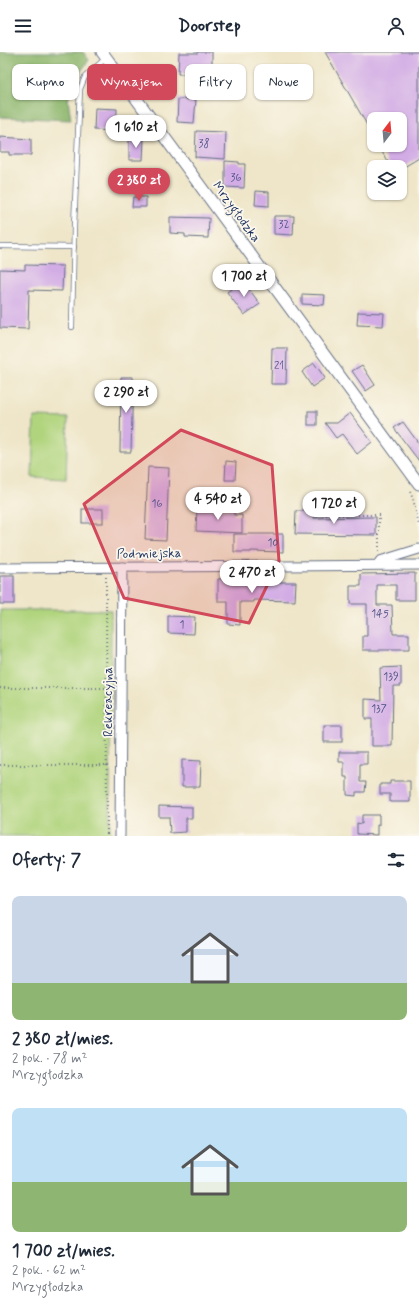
<!DOCTYPE html>
<html lang="pl">
<head>
<meta charset="utf-8">
<style>
  :root { --surface:#fff; --page:#f6f6f7; --text:#1f2937; --muted:#747a83; --accent:#d1495b }
  body { margin:0; font-family:Mynerve,sans-serif; background:var(--page); color:var(--text); height:100vh; display:flex; flex-direction:column; font-size:15px; white-space:nowrap }
  * { box-sizing:border-box; margin:0 }
  p { font-size:13px; color:var(--muted) }
  .icon { flex:none; width:22px; height:22px; fill:none; stroke:currentColor; stroke-width:2; stroke-linecap:round; stroke-linejoin:round }
  .map { position:relative; height:784px; overflow:hidden }
  .drawer { display:flex; flex-direction:column; background:var(--surface); flex:1 }
  .drawer>* { flex:none }
  .hud { position:absolute; left:12px; top:12px; width:395px; height:36px; display:flex; gap:8px }
  .needle { width:26px; rotate:16deg }
  .buttons { position:absolute; left:367px; top:60px; display:grid; gap:8px }
  .buttons a { display:grid; place-items:center; width:40px; height:40px; border-radius:8px; background:var(--surface); box-shadow:0 1px 3px #0004; font-size:20px }
  .price { position:absolute; translate:-50% -34px; padding:0 9px; border-radius:14px; background:#fff; color:#222; font-size:13px; line-height:26px; filter:drop-shadow(0 1px 2px #0008) }
  .price::after { content:''; position:absolute; left:50%; top:24px; width:12px; height:9px; margin-left:-6px; background:inherit; clip-path:polygon(0 0,100% 0,50% 100%) }
  .price.current { background:var(--accent); color:#fff }
  ul { padding:0; list-style:none }
  li { display:grid; align-content:center; gap:8px; height:212px; padding:0 12px }
  li span { display:grid; place-items:center; height:124px; border-radius:8px; color:#555 }
  li>.icon { margin-inline-start:auto }
  span .icon { width:72px; height:72px; fill:#fffc; stroke-width:1 }
  li b { font-size:17px }
  h2 { display:flex; justify-content:space-between; align-items:center; height:48px; padding:0 12px; font-size:17px }
  .tag { padding:0 14px; border-radius:8px; background:var(--surface); box-shadow:0 1px 3px #0004; font-size:14px; line-height:36px }
  .tag.current { background:var(--accent); color:#fff }
  header { display:flex; justify-content:space-between; align-items:center; height:52px; padding:0 12px; background:var(--surface); font-size:18px; font-weight:700 }
  .map>svg:first-child { display:block }
  .green { fill:#b0d47d; stroke:#66826e }
  .forest { fill:#8cb66c; stroke:#547265 }
  .building { fill:#d2ace5 }
  .lines { fill:none; stroke-linecap:round; stroke-linejoin:round }
  .service-casing { stroke:#656f83; stroke-width:6 }
  .minor-casing { stroke:#656f83; stroke-width:11 }
  .tertiary-casing { stroke:#656f83; stroke-width:13 }
  .path { stroke:#656f83; stroke-width:2; stroke-dasharray:1 3; stroke-linecap:butt }
  .service { stroke:#fff; stroke-width:4.5 }
  .minor { stroke:#fff; stroke-width:9 }
  .tertiary { stroke:#fff; stroke-width:11 }
  .marked { fill:#d1495b; fill-opacity:0.2; stroke:#d1495b; stroke-width:3; stroke-linejoin:round }
  .labels { text-anchor:middle; dominant-baseline:central; stroke-width:3.5; stroke-linejoin:round; paint-order:stroke }
  .number-label { font-size:11px; fill:#494e80 }
  .street-label { font-size:13px; fill:#1b2f5e; stroke:#fbf7ec }
</style>
</head>
<body>
<header><svg class="icon" aria-label="menu" viewBox="0 0 24 24"><path d="M4 6h16M4 12h16M4 18h16"/></svg>Doorstep<svg class="icon" aria-label="person" viewBox="0 0 24 24"><circle cx="12" cy="8" r="4"/><path d="M4 21q1-7 8-7t8 7"/></svg></header>
<div class="map">
<svg width="419" height="784" viewBox="0 0 419 784">
  <rect width="100%" height="100%" fill="#fbf7ec"/>
  <filter id="ink" filterUnits="userSpaceOnUse"><feTurbulence type="fractalNoise" baseFrequency=".025" numOctaves="2"/><feDisplacementMap in="SourceGraphic" scale="8" xChannelSelector="R" yChannelSelector="G"/><feConvolveMatrix kernelMatrix="1 2 1 2 8 2 1 2 1" color-interpolation-filters="sRGB"/></filter>
  <filter id="wash" filterUnits="userSpaceOnUse"><feTurbulence type="fractalNoise" baseFrequency=".012" numOctaves="4" result="noise"/><feDisplacementMap in="SourceGraphic" scale="16" xChannelSelector="R" yChannelSelector="G"/><feGaussianBlur stdDeviation="0.9" result="paint"/><feColorMatrix in="noise" values="0 0 0 0 0 0 0 0 0 0 0 0 0 0 0 0 0 1.4 0 .05"/><feComposite in="paint" operator="in"/></filter>
  <g filter="url(#wash)">
    <rect width="100%" height="100%" fill="#efe6c9"/>
    <!-- green -->
    <g class="green">
      <path d="M34,365l34,1 -2,61 -34,-2z"/>
      <path d="M0,558h111l-1,226h-110z"/>
    </g>
    <!-- forest -->
    <path class="forest" d="M0,0h83l6,8 -15,21 -6,19 3,20 -71,-3z"/>
    <g id="blocks">
      <!-- building -->
      <g class="building">
        <path d="M198,0h14v18h-4l-1,21 -11,-1 1,-16h-19l1,-21h19z"/>
        <path d="M325,0h94v106l-15,9h-13l-13,-22h22v-26h-26v18z"/>
        <path d="M178,47l18,1 -2,23 -17,-1z"/>
        <path d="M95,56l22,1 -1,22 -22,-1z"/>
        <path d="M196,79l30,1 -1,27 -30,-2z"/>
        <path d="M0,85l31,2v16h-22v-3h-9z"/>
        <path d="M129,86l15,1 -1,21h-14z"/>
        <path d="M225,109l14,1v2h6l-1,24 -19,-1z"/>
        <path d="M256,139l13,1v14l-14,-1z"/>
        <path d="M133,145h13v10h-14z"/>
        <path d="M274,164h20l-1,19 -19,-1z"/>
        <path d="M170,165l39,1 -1,20 -23,-1v-3l-15,-1z"/>
        <path d="M25,213l38,1 -1,25 -33,-1 -1,39 -28,-1v-59l25,1z"/>
        <path d="M243,229l17,23 -16,11 -17,-23z"/>
        <path d="M302,242l23,1 -1,10 -22,-1z"/>
        <path d="M358,260l26,1 -1,13 -26,-1z"/>
        <path d="M272,296h15l-1,36h-15z"/>
        <path d="M314,311l11,15 -13,9 -10,-15z"/>
        <path d="M362,313l13,20 -9,6 -14,-20z"/>
        <path d="M121,325h12l-2,75h-11z"/>
        <rect x="308" y="359" width="9" height="14"/>
        <path d="M350,361l22,29 -15,12 -15,-20 -6,4 -11,-15h12z"/>
        <path d="M403,370l16,22v17l-25,-33z"/>
        <path d="M226,409l10,1 -1,18h-10z"/>
        <path d="M148,415l21,1 -3,72 -21,-1z"/>
        <path d="M197,456l37,2v5h8v18l-46,-2z"/>
        <rect x="82" y="457" width="21" height="14"/>
        <path d="M296,459h18v7l62,-1v18l-81,-1z"/>
        <path d="M234,482h49v18l-32,-1v1h-17z"/>
        <path d="M415,521v27h-19v-15h-19v20h15l1,29h16v16h-46v-14h4v-32h-17v-18h11v-12z"/>
        <rect x="0" y="524" width="14" height="28"/>
        <path d="M218,527h35v3h43l-1,19 -41,-1v2h-14v23l-12,-1v-22h-10z"/>
        <path d="M168,564l27,1 -1,17 -26,-1z"/>
        <path d="M401,615v19h-8l-1,60h-20v-27h-7v-20l16,1 -1,-32z"/>
        <rect x="324" y="673" width="18" height="17"/>
        <path d="M339,700h28v12h-7v18h6l-1,10h-9v4l-9,-1v-18h-3v-15h-5z"/>
        <path d="M182,708l19,1 -1,26h-18z"/>
        <path d="M390,729h20v21h-20v-8h-10v-10h10z"/>
        <path d="M159,754l33,1v11h-6v14l-16,1 -1,-16h-10z"/>
        <path d="M362,763h17v10h-2v10l-20,-1v-11l5,1z"/>
      </g>
    </g>
  </g>
  <g filter="url(#ink)">
    <use href="#blocks" fill-opacity="0" stroke="#656f83" stroke-width="1"/>
    <g class="lines">
      <defs>
        <g id="service">
          <path d="M0,194l74,1"/>
          <path d="M72,275l2,-101 6,-137 5,-12 21,-19"/>
        </g>
        <g id="minor">
          <path d="M380,509l39,-12"/>
          <path d="M0,516l419,-3"/>
          <path d="M120,784l2,-269"/>
        </g>
        <path id="tertiary" d="M102,0l317,432"/>
      </defs>
      <!-- service casing -->
      <use href="#service" class="service-casing"/>
      <!-- minor casing -->
      <use href="#minor" class="minor-casing"/>
      <!-- tertiary casing -->
      <use href="#tertiary" class="tertiary-casing"/>
      <!-- path -->
      <g class="path">
        <path d="M410,440l3,7 6,26"/>
        <path d="M318,463h61v36"/>
        <path d="M106,525l1,259"/>
        <path d="M0,636h106"/>
        <path d="M0,713h107"/>
      </g>
      <!-- service -->
      <use href="#service" class="service"/>
      <!-- minor -->
      <use href="#minor" class="minor"/>
      <!-- tertiary -->
      <use href="#tertiary" class="tertiary"/>
    </g>
  </g>
  <!-- marked area -->
  <path class="marked" d="M181,378l91,35 7,96 -30,62 -125,-25 -40,-94z"/>
  <g class="labels">
    <!-- number labels -->
    <g class="number-label">
      <text x="204" y="92">38</text>
      <text x="236" y="126">36</text>
      <text x="284" y="173">32</text>
      <text x="279" y="314">21</text>
      <text x="157" y="452">16</text>
      <text x="273" y="491">10</text>
      <text x="380" y="562">145</text>
      <text x="182" y="573">1</text>
      <text x="391" y="625">139</text>
      <text x="379" y="657">137</text>
    </g>
    <!-- street labels -->
    <g class="street-label">
      <text transform="translate(236 160) rotate(54)">Mrzygłodzka</text>
      <text transform="translate(149 502) rotate(-1)">Podmiejska</text>
      <text transform="translate(108 650) rotate(-90)">Rekreacyjna</text>
    </g>
  </g>
</svg>
<div class="buttons">
<a><svg class="needle" viewBox="-14 -14 28 28"><path d="M0-13l5 13h-10z" fill="#e53935"/><path d="M0 13l5-13h-10z" fill="#747a83"/></svg></a>
<a><svg class="icon" aria-label="layers" viewBox="0 0 24 24"><path d="M12 4l9 5-9 5-9-5zM3 14l9 5 9-5"/></svg></a>
</div>
<b class="price" style="left:136px;top:97px">1 610 zł</b>
<b class="price current" style="left:139px;top:150px">2 380 zł</b>
<b class="price" style="left:244px;top:246px">1 700 zł</b>
<b class="price" style="left:126px;top:362px">2 290 zł</b>
<b class="price" style="left:218px;top:469px">4 540 zł</b>
<b class="price" style="left:334px;top:473px">1 720 zł</b>
<b class="price" style="left:252px;top:542px">2 470 zł</b>
<div class="hud">
<a class="tag">Kupno</a>
<a class="tag current">Wynajem</a>
<a class="tag">Filtry</a>
<a class="tag">Nowe</a>
</div>
</div>
<section class="drawer">
<h2>Oferty: 7<svg class="icon" aria-label="filters" viewBox="0 0 24 24"><path d="M4 7h16M4 17h16"/><circle cx="9" cy="7" r="2"/><circle cx="15" cy="17" r="2"/></svg></h2>
<ul>
<li><span style="background:linear-gradient(#c9d6e8 70%,#8fb573 0)"><svg class="icon" aria-label="home" viewBox="0 0 24 24"><path d="M3 11l9-7 9 7M6 9v11h12V9"/></svg></span><div><b>2 380 zł/mies.</b><p>2 pok. · 78 m²</p><p>Mrzygłodzka</p></div></li>
<li><span style="background:linear-gradient(#bfe0f5 60%,#8fb573 0)"><svg class="icon" aria-label="home" viewBox="0 0 24 24"><path d="M3 11l9-7 9 7M6 9v11h12V9"/></svg></span><div><b>1 700 zł/mies.</b><p>2 pok. · 62 m²</p><p>Mrzygłodzka</p></div></li>
</ul>
</section>
</body>
</html>
